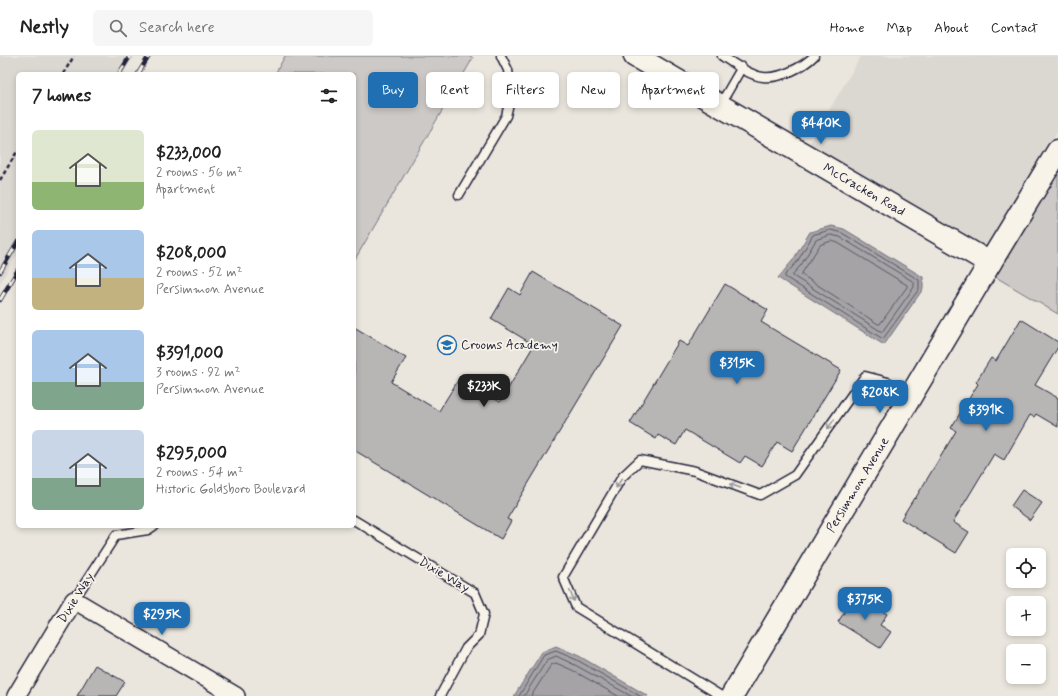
<!DOCTYPE html>
<html lang="en">
<head>
<meta charset="utf-8">
<style>
  :root { --surface:#fff; --page:#f6f6f6; --text:#222; --muted:#767676; --line:#e0e0e0; --accent:#1f6fb2 }
  body { margin:0; font-family:Mynerve,sans-serif; background:var(--page); color:var(--text); height:100vh; display:flex; flex-direction:column; font-size:15px; white-space:nowrap }
  * { box-sizing:border-box; margin:0 }
  p { font-size:13px; color:var(--muted) }
  .icon { flex:none; width:22px; height:22px; fill:none; stroke:currentColor; stroke-width:2; stroke-linecap:round; stroke-linejoin:round }
  .map { position:relative; flex:1; overflow:hidden }
  .details { position:absolute; left:16px; top:16px; width:340px; height:456px; display:flex; flex-direction:column; background:var(--surface); border-radius:6px; box-shadow:0 2px 6px #0003 }
  .details>* { flex:none }
  .guide { position:absolute; left:368px; top:16px; width:380px; height:36px; display:flex; gap:8px }
  .fabs { position:absolute; left:1006px; top:492px; display:grid; gap:8px }
  .fabs a { display:grid; place-items:center; width:40px; height:40px; border-radius:6px; background:var(--surface); box-shadow:0 2px 6px #0003; font-size:20px }
  .price { position:absolute; translate:-50% -34px; padding:0 9px; border-radius:8px; background:var(--accent); color:#fff; font-size:13px; line-height:26px; filter:drop-shadow(0 1px 2px #0008) }
  .price::after { content:''; position:absolute; left:50%; top:24px; width:12px; height:9px; margin-left:-6px; background:inherit; clip-path:polygon(0 0,100% 0,50% 100%) }
  .price.selected { background:#222; color:#fff }
  ul { padding:0; list-style:none }
  li { display:flex; align-items:center; gap:12px; height:100px; padding:0 16px }
  li span { display:grid; place-items:center; flex:none; width:112px; height:80px; border-radius:6px; color:#555 }
  li>.icon { margin-inline-start:auto }
  span .icon { width:48px; height:48px; fill:#fffc; stroke-width:1 }
  li b { font-size:17px }
  h2 { display:flex; justify-content:space-between; align-items:center; height:48px; padding:0 16px; font-size:17px }
  .chip { padding:0 14px; border-radius:6px; background:var(--surface); box-shadow:0 2px 6px #0003; font-size:14px; line-height:36px }
  .chip.selected { background:var(--accent); color:#fff }
  header { display:flex; align-items:center; gap:24px; box-sizing:border-box; height:56px; padding:0 20px; background:var(--surface); border-bottom:1px solid var(--line) }
  header strong { font-size:19px }
  nav { display:flex; gap:22px; margin-inline-start:auto; font-size:14px }
  .search { width:280px; height:36px; background:var(--page); display:flex; align-items:center; gap:10px; box-sizing:border-box; padding:0 14px; border-radius:6px; color:var(--muted); font-size:15px }
  .map>svg:first-child { display:block }
  .built { fill:#dbd8d2 }
  .green { fill:#cdc9c6; stroke:#787680 }
  .water { fill:#a6a3a6; stroke:#716f7b }
  .lines { fill:none; stroke-linecap:round; stroke-linejoin:round }
  .shore { stroke:#575666; stroke-width:1 }
  .building { fill:#b8b6b5; stroke:#22223b }
  .lane-casing { stroke:#22223b; stroke-width:11 }
  .street-casing { stroke:#22223b; stroke-width:20 }
  .secondary-casing { stroke:#22223b; stroke-width:25 }
  .path { stroke:#22223b; stroke-width:2.5; stroke-dasharray:4 3; stroke-linecap:butt }
  .lane { stroke:#f7f3e8; stroke-width:8 }
  .street { stroke:#f7f3e8; stroke-width:17 }
  .secondary { stroke:#f7f3e8; stroke-width:22 }
  .rail-casing { stroke:#22223b; stroke-width:4.5 }
  .rail { stroke:#f7f3e8; stroke-width:3; stroke-dasharray:9; stroke-linecap:butt }
  .oneway { stroke:#97959a }
  .labels { text-anchor:middle; dominant-baseline:central; stroke-width:3.5; stroke-linejoin:round; paint-order:stroke }
  .street-label { font-size:13px; fill:#22223b; stroke:#f7f3e8 }
  .poi-label { font-size:13px; fill:#22223b; stroke:#f7f3e8; text-anchor:start }
</style>
</head>
<body>
<header>
<strong>Nestly</strong>
<div class="search"><svg class="icon" aria-label="search" viewBox="0 0 24 24"><circle cx="10" cy="10" r="6"/><path d="M15 15l6 6"/></svg>Search here</div>
<nav><a>Home</a><a>Map</a><a>About</a><a>Contact</a></nav>
</header>
<div class="map">
<svg width="1058" height="640" viewBox="0 0 1058 640">
  <rect width="100%" height="100%" fill="#eae6de"/>
  <filter id="ink" filterUnits="userSpaceOnUse"><feTurbulence type="fractalNoise" baseFrequency=".025" numOctaves="2"/><feDisplacementMap in="SourceGraphic" scale="8" xChannelSelector="R" yChannelSelector="G"/><feConvolveMatrix kernelMatrix="1 2 1 2 8 2 1 2 1" color-interpolation-filters="sRGB"/></filter>
  <g filter="url(#ink)">
    <!-- built -->
    <g class="built">
      <path d="M0,0h134l-11,18h-105v179l-18,30z"/>
      <path d="M861,0h197v75l-71,117 -178,-104z"/>
    </g>
    <!-- green -->
    <g class="green">
      <path d="M285,0h185l3,2 -119,203v-187h-79z"/>
      <path d="M1058,116v142l-64,-38z"/>
    </g>
    <!-- water -->
    <g class="water">
      <path d="M831,170l13,3 79,48v12l-39,56 -106,-67 15,-18 17,-28z"/>
      <path d="M556,590l23,10 69,40h-134l28,-44z"/>
    </g>
    <g class="lines">
      <!-- shore -->
      <g class="shore">
        <path d="M831,174l11,3 77,47v9l-36,50 -98,-62v-2l12,-13 16,-27z"/>
        <path d="M831,179l9,2 74,45v5l-32,45 -89,-56v-2l8,-9 15,-25z"/>
        <path d="M832,185l6,2 69,42v2l-27,37h-2l-76,-49v-2l18,-28z"/>
        <path d="M519,640l25,-41 12,-4 21,9 63,36"/>
        <path d="M524,640l23,-36 9,-4 19,9 56,31"/>
        <path d="M531,640l20,-31 5,-2 16,7 46,26"/>
      </g>
    </g>
    <!-- building -->
    <g class="building">
      <path d="M533,216l90,54 -116,193 4,2 -10,18 -147,-89v-123l52,31 -15,24 48,29 21,-34 40,25 34,-57 -43,-26 18,-31 11,7z"/>
      <path d="M725,228l43,26 -7,12 80,48 -49,81 -15,-9 -15,24 -17,-10 -5,7 -55,-33 -9,15 -18,-10 -2,4 -26,-16 49,-82 9,5z"/>
      <path d="M1021,263l37,23v5l-23,38 23,13v29l-22,-13 -2,3 -4,-2 -26,45 -10,-6 -41,68 16,10 -13,21 -55,-34 13,-21 1,1 41,-68 -5,-3 27,-44 -2,-2 15,-24 5,3z"/>
      <path d="M1022,434l20,13 -12,17 -19,-14z"/>
      <path d="M855,539l32,19 -7,11 11,7 -11,16 -42,-26z"/>
      <path d="M95,609l30,17 -9,14h-39z"/>
    </g>
    <g class="lines">
      <defs>
        <g id="lane">
          <path d="M722,0c11,7 28,20 41,21 17,2 40,-10 51,-21"/>
          <path d="M720,49l22,-38"/>
          <path d="M459,139l47,-79 5,-21 -3,-25 -7,-14"/>
          <path d="M354,464l121,73 9,21 -5,21 -13,13 -26,48"/>
          <path d="M74,544l42,-65 32,-5 6,-4"/>
          <path d="M721,640l-145,-89 -13,-30 59,-100 18,-17 55,11 65,24 35,-20 70,-99 23,6 22,13"/>
        </g>
        <path id="street" d="M16,640l58,-96 162,96"/>
        <g id="secondary">
          <path d="M635,0l355,207"/>
          <path d="M732,640l258,-433 68,-112"/>
        </g>
      </defs>
      <!-- lane casing -->
      <use href="#lane" class="lane-casing"/>
      <!-- street casing -->
      <use href="#street" class="street-casing"/>
      <!-- secondary casing -->
      <use href="#secondary" class="secondary-casing"/>
      <!-- path -->
      <g class="path">
        <path d="M63,18l11,-18"/>
        <path d="M0,124l18,-30"/>
      </g>
      <!-- lane -->
      <use href="#lane" class="lane"/>
      <!-- street -->
      <use href="#street" class="street"/>
      <!-- secondary -->
      <use href="#secondary" class="secondary"/>
      <defs>
        <g id="rail">
          <path d="M119,18l11,-18"/>
          <path d="M138,18l11,-18"/>
          <path d="M0,216l18,-30"/>
          <path d="M0,244l18,-30"/>
        </g>
      </defs>
      <!-- rail casing -->
      <use href="#rail" class="rail-casing"/>
      <!-- rail -->
      <use href="#rail" class="rail"/>
    </g>
    <!-- one-way arrows -->
    <defs><path id="oneway-shaft" d="M-6 0H5M1.5-3L5.5 0L1.5 3" fill="none" stroke-width="1.6" stroke-linecap="round" stroke-linejoin="round"/></defs>
    <g class="oneway">
      <use href="#oneway-shaft" transform="translate(831 368) rotate(125)"/>
      <use href="#oneway-shaft" transform="translate(619 427) rotate(121)"/>
      <use href="#oneway-shaft" transform="translate(735 430) rotate(-161)"/>
      <use href="#oneway-shaft" transform="translate(572 540) rotate(67)"/>
    </g>
  </g>
  <!-- icons -->
  <defs>
    <symbol id="school-ring" viewBox="-11 -11 22 22"><circle r="9.5" fill="#f7f3e8" stroke="#1f6fb2" stroke-width="1.5"/><path d="M0-5L7-2L0 1L-7-2ZM-4 1L0 2.5L4 1V4Q0 6-4 4Z" fill="#1f6fb2"/></symbol>
  </defs>
  <g fill-rule="evenodd">
    <use href="#school-ring" x="436" y="278" width="22" height="22"/>
  </g>
  <g class="labels">
    <!-- street labels -->
    <g class="street-label">
      <text transform="translate(864 134) rotate(30)">McCracken Road</text>
      <text transform="translate(858 429) rotate(-59)">Persimmon Avenue</text>
      <text transform="translate(444 519) rotate(31)">Dixie Way</text>
      <text transform="translate(76 542) rotate(-58)">Dixie Way</text>
    </g>
    <!-- poi labels -->
    <g class="poi-label">
      <text x="461" y="289">Crooms Academy</text>
    </g>
  </g>
</svg>
<div class="fabs">
<a><svg class="icon" aria-label="locate" viewBox="0 0 24 24"><circle cx="12" cy="12" r="6"/><path d="M12 2v4M12 18v4M2 12h4M18 12h4"/></svg></a>
<a>+</a>
<a>−</a>
</div>
<b class="price" style="left:821px;top:89px">$440K</b>
<b class="price" style="left:737px;top:329px">$315K</b>
<b class="price selected" style="left:484px;top:352px">$233K</b>
<b class="price" style="left:880px;top:358px">$208K</b>
<b class="price" style="left:986px;top:376px">$391K</b>
<b class="price" style="left:865px;top:565px">$375K</b>
<b class="price" style="left:162px;top:580px">$295K</b>
<div class="guide">
<a class="chip selected">Buy</a>
<a class="chip">Rent</a>
<a class="chip">Filters</a>
<a class="chip">New</a>
<a class="chip">Apartment</a>
</div>
<section class="details">
<h2>7 homes<svg class="icon" aria-label="filters" viewBox="0 0 24 24"><path d="M4 7h16M4 17h16"/><circle cx="9" cy="7" r="2"/><circle cx="15" cy="17" r="2"/></svg></h2>
<ul>
<li><span style="background:linear-gradient(#dfe7d0 65%,#8fb573 0)"><svg class="icon" aria-label="home" viewBox="0 0 24 24"><path d="M3 11l9-7 9 7M6 9v11h12V9"/></svg></span><div><b>$233,000</b><p>2 rooms · 56 m²</p><p>Apartment</p></div></li>
<li><span style="background:linear-gradient(#a9c7e8 60%,#c2b280 0)"><svg class="icon" aria-label="home" viewBox="0 0 24 24"><path d="M3 11l9-7 9 7M6 9v11h12V9"/></svg></span><div><b>$208,000</b><p>2 rooms · 52 m²</p><p>Persimmon Avenue</p></div></li>
<li><span style="background:linear-gradient(#a9c7e8 65%,#7fa58c 0)"><svg class="icon" aria-label="home" viewBox="0 0 24 24"><path d="M3 11l9-7 9 7M6 9v11h12V9"/></svg></span><div><b>$391,000</b><p>3 rooms · 92 m²</p><p>Persimmon Avenue</p></div></li>
<li><span style="background:linear-gradient(#c9d6e8 60%,#7fa58c 0)"><svg class="icon" aria-label="home" viewBox="0 0 24 24"><path d="M3 11l9-7 9 7M6 9v11h12V9"/></svg></span><div><b>$295,000</b><p>2 rooms · 54 m²</p><p>Historic Goldsboro Boulevard</p></div></li>
</ul>
</section>
</div>
</body>
</html>
